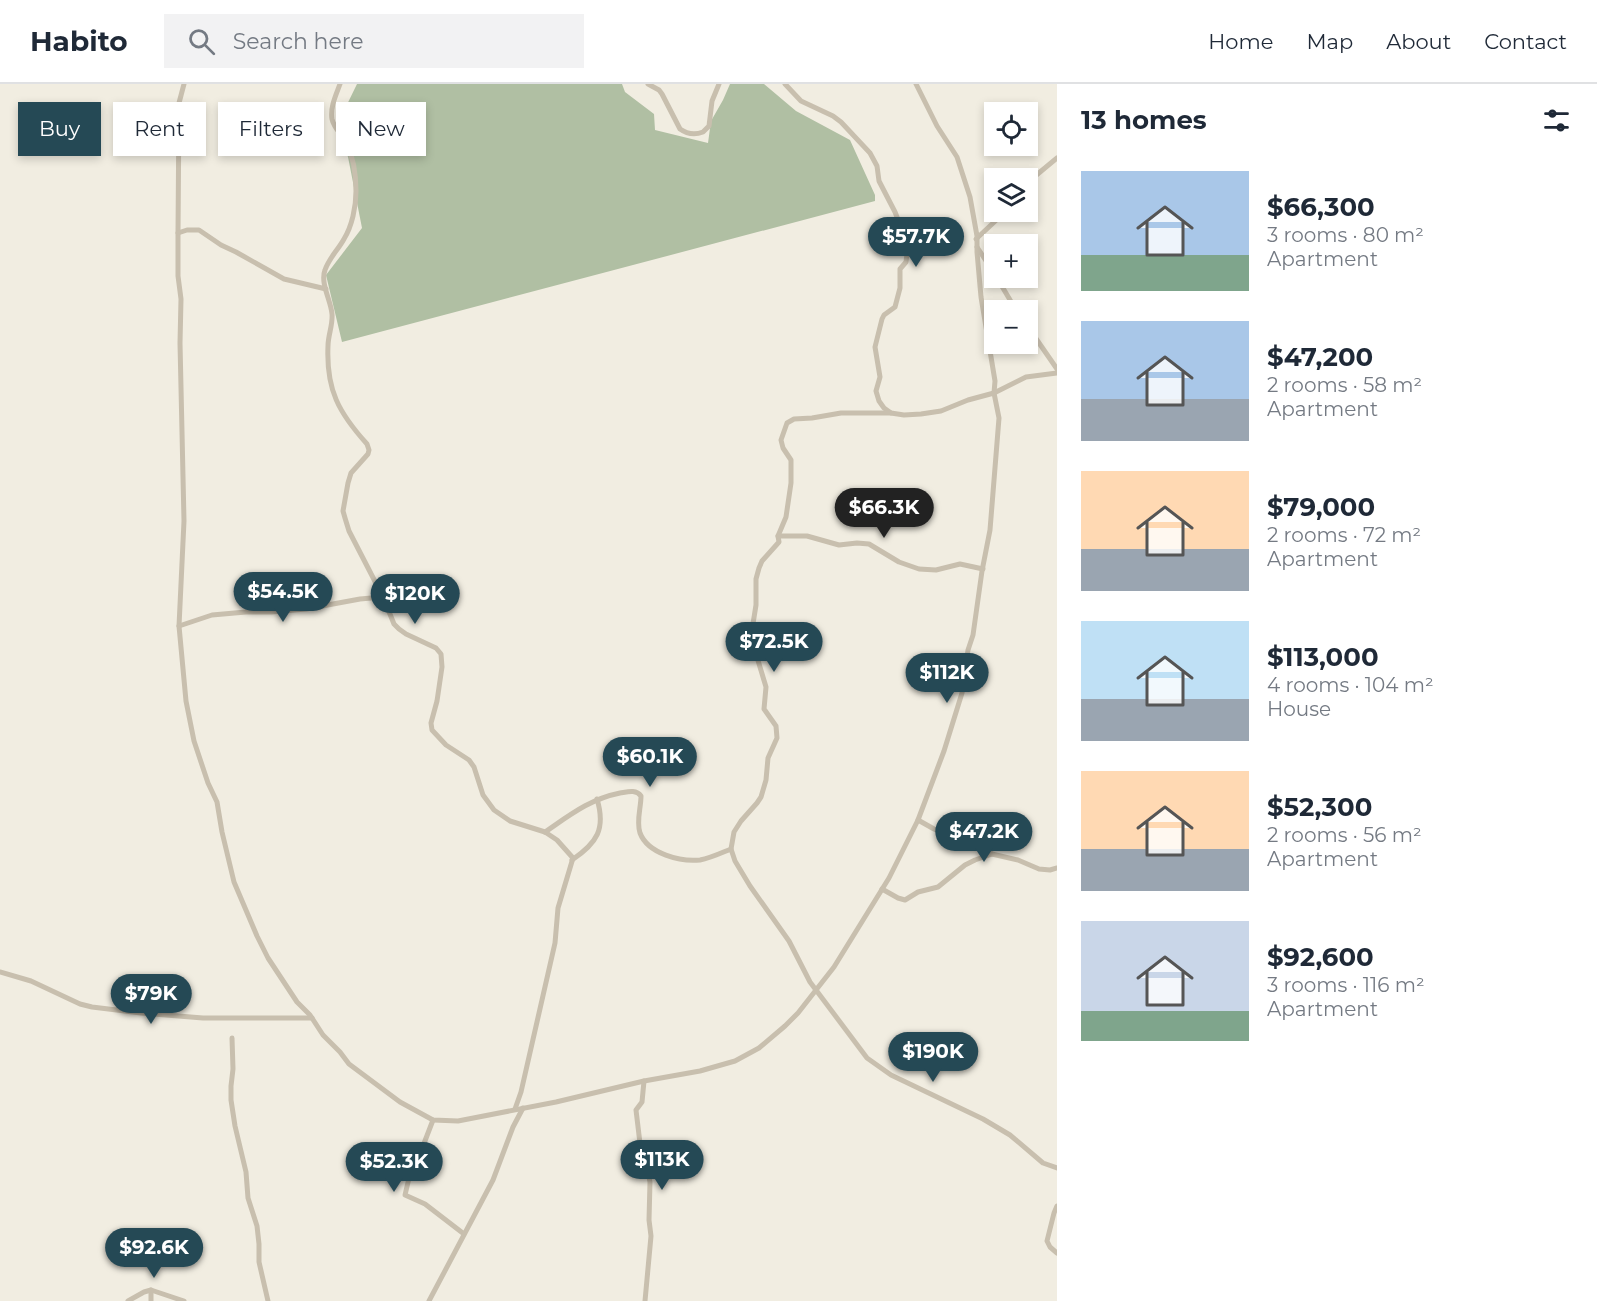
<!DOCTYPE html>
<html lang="en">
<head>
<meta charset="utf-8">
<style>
  :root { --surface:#fff; --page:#f2f2f3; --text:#1f2937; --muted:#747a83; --line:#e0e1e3; --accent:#254955 }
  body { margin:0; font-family:Montserrat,sans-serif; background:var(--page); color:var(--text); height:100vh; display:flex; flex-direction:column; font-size:22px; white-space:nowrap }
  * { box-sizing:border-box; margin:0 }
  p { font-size:20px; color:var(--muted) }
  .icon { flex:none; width:33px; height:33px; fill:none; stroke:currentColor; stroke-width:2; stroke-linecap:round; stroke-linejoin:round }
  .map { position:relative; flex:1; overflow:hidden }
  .panel { display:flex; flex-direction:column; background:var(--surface); width:540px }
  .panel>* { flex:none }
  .guide { position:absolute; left:18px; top:18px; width:570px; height:54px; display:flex; gap:12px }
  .buttons { position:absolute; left:984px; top:18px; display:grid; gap:12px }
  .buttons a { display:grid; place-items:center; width:54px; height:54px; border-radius:0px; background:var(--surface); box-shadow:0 3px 9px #0003; font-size:30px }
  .price { position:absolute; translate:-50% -51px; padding:0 14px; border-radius:21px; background:var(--accent); color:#fff; font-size:20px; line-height:39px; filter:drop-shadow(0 2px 3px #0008) }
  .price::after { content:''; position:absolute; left:50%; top:36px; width:18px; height:14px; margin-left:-9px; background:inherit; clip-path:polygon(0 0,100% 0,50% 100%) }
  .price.current { background:#222; color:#fff }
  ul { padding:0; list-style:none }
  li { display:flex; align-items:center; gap:18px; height:150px; padding:0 24px }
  li span { display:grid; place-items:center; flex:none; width:168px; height:120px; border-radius:0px; color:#555 }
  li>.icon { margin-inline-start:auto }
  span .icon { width:72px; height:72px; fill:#fffc; stroke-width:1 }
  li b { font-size:26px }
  h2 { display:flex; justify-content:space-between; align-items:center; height:72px; padding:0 24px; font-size:26px }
  .tag { padding:0 21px; border-radius:0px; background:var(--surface); box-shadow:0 3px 9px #0003; font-size:21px; line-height:54px }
  .tag.current { background:var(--accent); color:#fff }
  header { display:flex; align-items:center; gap:36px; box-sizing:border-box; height:84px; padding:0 30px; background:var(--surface); border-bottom:2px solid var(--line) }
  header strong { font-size:28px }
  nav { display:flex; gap:33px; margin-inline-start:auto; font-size:21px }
  .search { width:420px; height:54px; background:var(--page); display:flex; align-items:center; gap:15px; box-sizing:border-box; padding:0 21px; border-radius:0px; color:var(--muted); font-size:22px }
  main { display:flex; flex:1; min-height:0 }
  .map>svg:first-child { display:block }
  .green { fill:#b0bfa3 }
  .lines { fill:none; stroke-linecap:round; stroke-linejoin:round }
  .street { stroke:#c8bfae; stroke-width:5 }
</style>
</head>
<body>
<header>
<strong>Habito</strong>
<div class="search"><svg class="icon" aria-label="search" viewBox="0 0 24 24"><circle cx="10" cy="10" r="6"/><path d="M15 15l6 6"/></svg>Search here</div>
<nav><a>Home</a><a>Map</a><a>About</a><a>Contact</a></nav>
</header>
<main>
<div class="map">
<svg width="1057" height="1217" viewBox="0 0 1057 1217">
  <rect width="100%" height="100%" fill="#f1ede1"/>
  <!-- green -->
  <path class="green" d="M357,0h265l3,8 29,22 1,16 53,13 3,-22 12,-21 7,-16h34l32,27 54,29 25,55v6l-533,141 -16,-67 36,-47 -14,-71 -11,-32z"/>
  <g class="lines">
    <!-- street -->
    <g class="street">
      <path d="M184,0l-5,19 -1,130v43l3,23 -1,44 4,178 -5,105 7,75 8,40 14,42 9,19 5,30 12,50 23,54 11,22 29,44 13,13 13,20 17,17 9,12 51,38 33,18 25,1 98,-19 88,-21 56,-10 35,-10 24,-13 26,-22 13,-13 36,-46 55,-89 29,-58 26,-69 18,-58 6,-43 5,-15 9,-64 8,-41 9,-112 -5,-25 1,-12 -14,-84 -4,-45v-16l-7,-39 -13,-40 -20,-31 -21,-42"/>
      <path d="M340,0c-4,11 -10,23 -8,35 2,10 10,15 14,23 8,16 10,32 10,49 0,16 -4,35 -12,48 -6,11 -15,19 -19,31 -5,13 6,31 7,44 1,11 -4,21 -4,32 -2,44 11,67 39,98l2,6 -1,4 -17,19 -3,10 -5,28 2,7 4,13 34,66 11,27 5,5 7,5 30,14 5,6 1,13 -5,34 -6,22 1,7 14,15 23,15 5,7 9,28 11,15 16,11 35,11 12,8 16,18 -15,50 -3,35 -34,149 -6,17"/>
      <path d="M648,0l11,6 3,4 18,35c7,5 15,6 23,3l6,-6 3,-25 7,-17"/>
      <path d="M785,0l16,17 32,15 8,6 29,31 7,13 2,15 16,31 13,33 -2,17 -6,7v19l-5,19 -11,8 -2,4 -7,28 5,30 -4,14 3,10 5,7 7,5 13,2 17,-1 20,-3 27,-11 26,-7 32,-16 31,-4"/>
      <path d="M1028,98l29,-24"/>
      <path d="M178,149l9,-3h12l22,15 15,7 48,27 42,10"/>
      <path d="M976,155l29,-27"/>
      <path d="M977,163l17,26"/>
      <path d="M997,194l19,32"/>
      <path d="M1028,243l29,42"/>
      <path d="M891,329h-50l-29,5 -18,1 -7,4 -6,17 2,8 8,12v23l-5,34 -8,19 1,6 -17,19 -3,7 -3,11v26l-4,25 2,17 12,40 -2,22 12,17 1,12 -9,20 -2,22 -5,17 -4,6 -16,18 -7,11 -3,17 4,12 15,25 39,55 21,41 57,76 24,17 92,44 27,16 33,28 14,5"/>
      <path d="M778,452h29l32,9 18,-2 12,1 30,18 20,7 17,1 24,-6 23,5"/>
      <path d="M179,542l33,-11 34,-3h25l35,-3 54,-10 23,-2"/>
      <path d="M918,736l16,9 58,25 26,6 21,9 11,1 7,-2"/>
      <path d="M545,748c25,-17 45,-33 75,-39 7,-1 16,-4 21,3 0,12 -5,25 -1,37 8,21 41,29 60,27 11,-2 21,-7 31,-11"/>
      <path d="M572,776c25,-17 34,-31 25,-61"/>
      <path d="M882,805l16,9 7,2 13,-8 20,-5 27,-22 10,-5 17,-6"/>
      <path d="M0,888l31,9 49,23 12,3 49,6 62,5h109"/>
      <path d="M232,954l1,31 -2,17v14l4,26 11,46 2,26 9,28 2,18v18l9,39"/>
      <path d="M644,997l-2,21 -6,8 6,50 6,11 2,11 -1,38 2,16 -6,65"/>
      <path d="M433,1036l-10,26 -14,32 -4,17 20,9 39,30"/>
      <path d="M1057,1122l-3,7 -7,28 3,6 7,6"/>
      <path d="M128,1217l16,-9 7,-2 33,11"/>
      <path d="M151,1217v-11"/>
      <path d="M429,1217l64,-121 20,-53 10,-19"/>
    </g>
  </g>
</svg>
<div class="buttons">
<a><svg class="icon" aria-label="locate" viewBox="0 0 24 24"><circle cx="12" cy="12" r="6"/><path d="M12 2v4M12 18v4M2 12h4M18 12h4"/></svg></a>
<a><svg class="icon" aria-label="layers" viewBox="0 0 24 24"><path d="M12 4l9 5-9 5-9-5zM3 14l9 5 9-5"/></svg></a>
<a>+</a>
<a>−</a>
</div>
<b class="price" style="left:916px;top:184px">$57.7K</b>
<b class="price current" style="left:884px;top:455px">$66.3K</b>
<b class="price" style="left:283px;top:539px">$54.5K</b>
<b class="price" style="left:415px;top:541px">$120K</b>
<b class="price" style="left:774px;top:589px">$72.5K</b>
<b class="price" style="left:947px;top:620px">$112K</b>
<b class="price" style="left:650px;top:704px">$60.1K</b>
<b class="price" style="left:984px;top:779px">$47.2K</b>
<b class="price" style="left:151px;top:941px">$79K</b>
<b class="price" style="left:933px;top:999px">$190K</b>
<b class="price" style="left:662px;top:1107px">$113K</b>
<b class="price" style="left:394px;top:1109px">$52.3K</b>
<b class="price" style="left:154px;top:1195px">$92.6K</b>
<div class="guide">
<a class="tag current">Buy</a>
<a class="tag">Rent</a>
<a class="tag">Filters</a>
<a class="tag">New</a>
</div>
</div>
<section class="panel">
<h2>13 homes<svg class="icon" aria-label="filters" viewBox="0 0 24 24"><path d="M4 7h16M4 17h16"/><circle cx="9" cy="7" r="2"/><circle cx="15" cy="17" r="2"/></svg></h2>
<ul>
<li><span style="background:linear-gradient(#a9c7e8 70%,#7fa58c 0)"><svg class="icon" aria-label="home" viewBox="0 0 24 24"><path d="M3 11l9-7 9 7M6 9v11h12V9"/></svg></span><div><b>$66,300</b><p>3 rooms · 80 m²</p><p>Apartment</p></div></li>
<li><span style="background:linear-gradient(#a9c7e8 65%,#9aa5b1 0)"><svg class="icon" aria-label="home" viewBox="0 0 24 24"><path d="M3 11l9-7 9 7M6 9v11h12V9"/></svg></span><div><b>$47,200</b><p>2 rooms · 58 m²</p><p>Apartment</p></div></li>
<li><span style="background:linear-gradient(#ffd9b3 65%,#9aa5b1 0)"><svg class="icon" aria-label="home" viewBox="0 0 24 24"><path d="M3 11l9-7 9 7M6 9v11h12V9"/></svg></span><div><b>$79,000</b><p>2 rooms · 72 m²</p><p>Apartment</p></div></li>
<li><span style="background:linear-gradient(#bfe0f5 65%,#9aa5b1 0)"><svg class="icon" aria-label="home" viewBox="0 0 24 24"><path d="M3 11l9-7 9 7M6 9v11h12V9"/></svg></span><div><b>$113,000</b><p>4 rooms · 104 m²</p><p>House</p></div></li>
<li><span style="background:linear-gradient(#ffd9b3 65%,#9aa5b1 0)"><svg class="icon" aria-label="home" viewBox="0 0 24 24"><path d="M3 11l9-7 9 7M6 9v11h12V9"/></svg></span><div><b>$52,300</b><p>2 rooms · 56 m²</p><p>Apartment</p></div></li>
<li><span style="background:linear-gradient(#c9d6e8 75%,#7fa58c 0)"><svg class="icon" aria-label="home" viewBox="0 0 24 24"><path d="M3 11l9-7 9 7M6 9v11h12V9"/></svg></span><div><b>$92,600</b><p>3 rooms · 116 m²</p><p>Apartment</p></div></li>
</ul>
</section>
</main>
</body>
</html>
